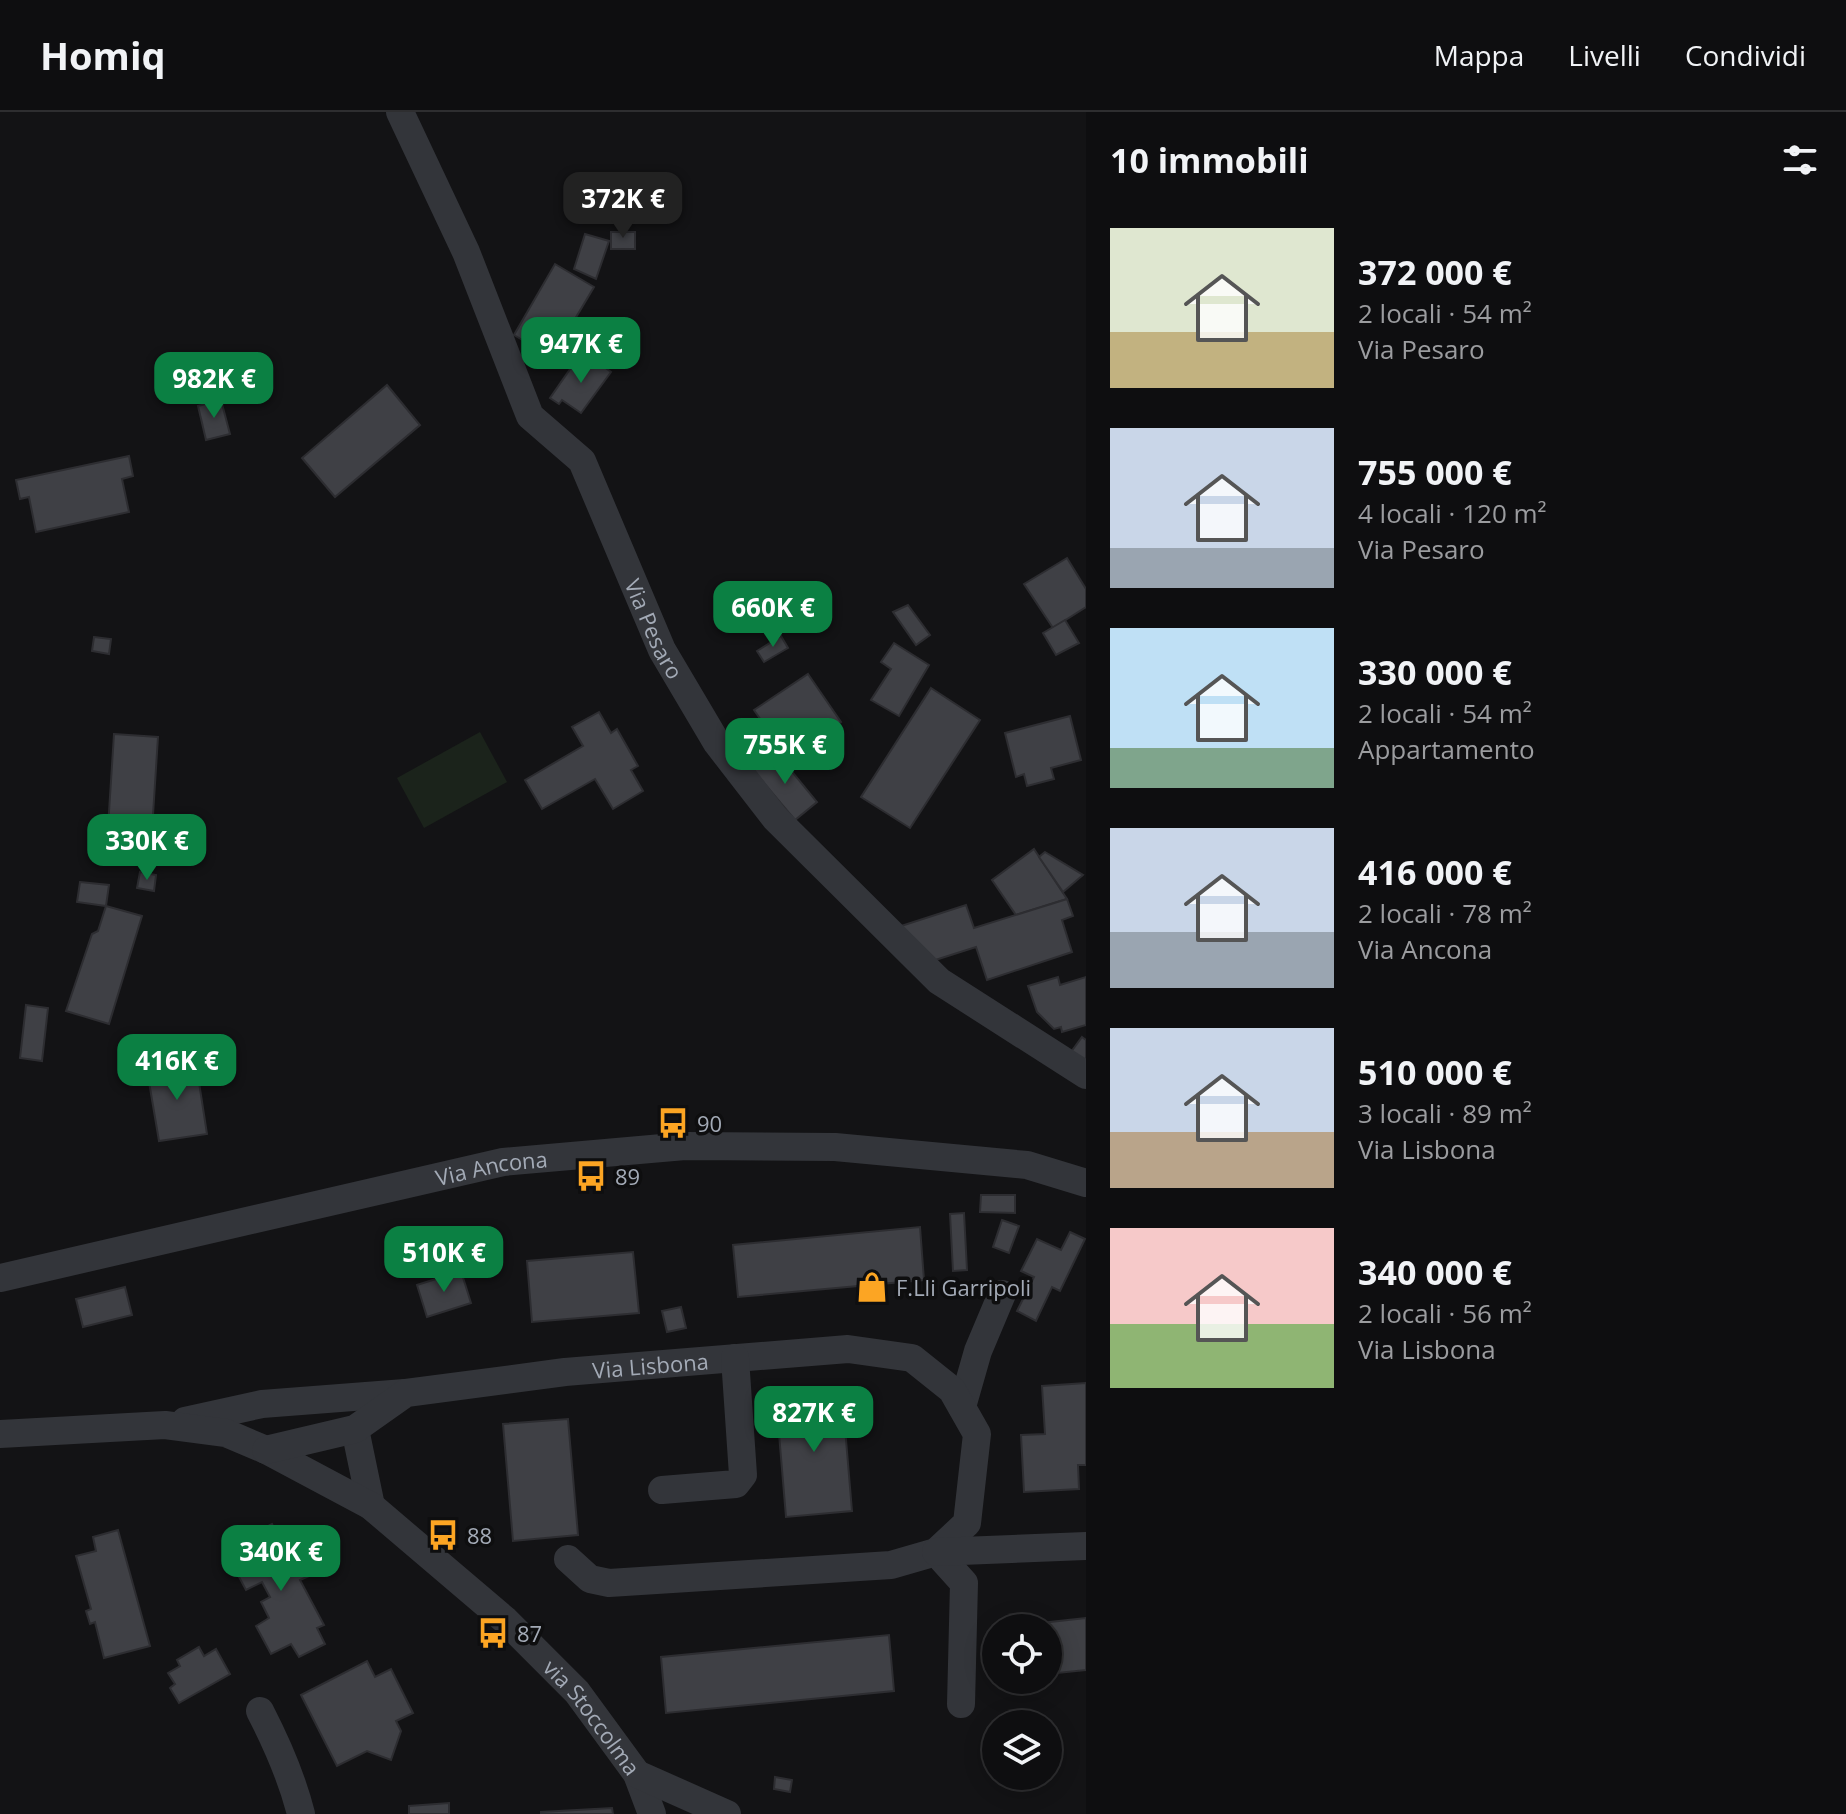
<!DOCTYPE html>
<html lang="it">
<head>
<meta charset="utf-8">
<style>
  :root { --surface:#0e0e10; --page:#171719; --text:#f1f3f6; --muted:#9b9c9f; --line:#2e2e30; --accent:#0b8043 }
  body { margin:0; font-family:"Open Sans",sans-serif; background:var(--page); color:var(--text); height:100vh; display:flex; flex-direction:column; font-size:30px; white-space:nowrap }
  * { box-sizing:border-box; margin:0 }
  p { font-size:26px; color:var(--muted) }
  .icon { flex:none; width:44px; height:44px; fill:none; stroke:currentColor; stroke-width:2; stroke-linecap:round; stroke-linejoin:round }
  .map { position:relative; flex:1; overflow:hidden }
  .sheet { display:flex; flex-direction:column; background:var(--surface); width:760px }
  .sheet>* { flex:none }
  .controls { position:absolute; left:982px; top:1502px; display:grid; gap:16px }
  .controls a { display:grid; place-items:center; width:80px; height:80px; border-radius:50%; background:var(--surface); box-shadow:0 4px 20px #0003,0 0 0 2px var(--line); font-size:40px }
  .price { position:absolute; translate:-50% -68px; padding:0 18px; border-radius:16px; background:var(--accent); color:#fff; font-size:26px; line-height:52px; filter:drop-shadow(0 2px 4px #0008) }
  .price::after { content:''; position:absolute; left:50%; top:48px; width:24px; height:18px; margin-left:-12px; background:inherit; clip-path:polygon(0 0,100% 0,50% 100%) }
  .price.active { background:#222; color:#fff }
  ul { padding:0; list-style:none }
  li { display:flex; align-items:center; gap:24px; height:200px; padding:0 24px }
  li span { display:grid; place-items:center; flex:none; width:224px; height:160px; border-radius:0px; color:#555 }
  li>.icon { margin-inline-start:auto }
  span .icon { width:96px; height:96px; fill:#fffc; stroke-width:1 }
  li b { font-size:34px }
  h2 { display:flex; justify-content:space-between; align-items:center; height:96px; padding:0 24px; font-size:34px }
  header { display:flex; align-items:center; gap:48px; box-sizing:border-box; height:112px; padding:0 40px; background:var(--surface); border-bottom:2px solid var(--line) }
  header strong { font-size:38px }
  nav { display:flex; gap:44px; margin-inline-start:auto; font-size:28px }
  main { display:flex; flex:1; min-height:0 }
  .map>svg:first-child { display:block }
  .green { fill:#1b231b }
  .building { fill:#3f4045; stroke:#2d2d31; stroke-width:2 }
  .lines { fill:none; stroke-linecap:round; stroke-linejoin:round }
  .minor { stroke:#33353a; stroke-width:28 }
  .labels { text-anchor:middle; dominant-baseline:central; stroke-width:7; stroke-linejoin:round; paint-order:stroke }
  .street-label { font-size:22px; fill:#a3aab6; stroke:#0e0e0f }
  .poi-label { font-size:22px; fill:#a3aab6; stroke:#0e0e0f; text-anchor:start }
</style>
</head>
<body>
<header>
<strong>Homiq</strong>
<nav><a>Mappa</a><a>Livelli</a><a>Condividi</a></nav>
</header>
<main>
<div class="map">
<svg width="1086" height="1702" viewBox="0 0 1086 1702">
  <rect width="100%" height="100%" fill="#131315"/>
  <!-- green -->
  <path class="green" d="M480,620l27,50 -83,46 -27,-50z"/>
  <!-- building -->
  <g class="building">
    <rect x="611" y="120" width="24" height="17"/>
    <path d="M585,122l24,7 -13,38 -22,-10z"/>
    <path d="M555,152l39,23 -19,32 5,3 -14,23 -21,-12 -9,15 -22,-13z"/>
    <path d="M595,248l16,12 -30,41 -19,-13 -3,4 -9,-6 23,-33z"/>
    <path d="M387,273l33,40 -85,72 -33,-39z"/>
    <path d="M221,288l9,34 -24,6 -8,-34z"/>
    <path d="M129,344l4,20 -11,3 7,33 -93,20 -7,-35 -9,2 -4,-19z"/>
    <path d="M1067,446l19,31v18l-33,21 -29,-44z"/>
    <path d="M908,493l22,30 -14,10 -23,-33z"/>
    <path d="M1065,508l14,23 -23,12 -13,-22z"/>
    <path d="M781,524l7,12 -24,14 -7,-11z"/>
    <path d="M94,525l17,2 -2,15 -17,-3z"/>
    <path d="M894,531l35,22 -30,51 -28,-16 20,-31 -10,-7z"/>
    <path d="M808,562l33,48 -54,36 -33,-48z"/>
    <path d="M931,576l49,32 -70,108 -49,-31z"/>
    <path d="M599,600l12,21 6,-4 21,37 -7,4 12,21 -30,18 -18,-30 -53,30 -17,-29 58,-34 -11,-19z"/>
    <path d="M1070,604l11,44 -30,8 3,11 -27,7 -3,-12 -8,3 -11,-44z"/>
    <path d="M114,622l44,3 -7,109 -44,-3z"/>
    <path d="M775,639l42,51 -22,18 -42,-50z"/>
    <path d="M1034,737l33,50 -51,16 -24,-35z"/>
    <path d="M1045,740l38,23 -20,17 -24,-35z"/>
    <path d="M140,760l16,3 -2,16 -17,-3z"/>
    <path d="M80,770l29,3 -3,21 -29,-4z"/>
    <path d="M1067,787l6,17 -11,4 10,32 -85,28 -11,-33 -47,15 -31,-35 68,-22 8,23z"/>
    <path d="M106,794l36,10 -33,108 -43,-13 26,-77 6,-3z"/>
    <path d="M1058,865l2,8 26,-8v48l-24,7 -1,-5 -7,2 -17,-17 -9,-26z"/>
    <path d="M26,893l22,3 -6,53 -22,-3z"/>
    <path d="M1082,925l4,3v23l-15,-11z"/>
    <path d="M196,951l11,71 -48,7 -12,-71z"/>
    <path d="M981,1083h34v18l-35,-1z"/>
    <path d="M964,1101l3,57 -14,1 -3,-57z"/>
    <path d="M1002,1108l17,6 -10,27 -16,-6z"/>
    <path d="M920,1115l4,53 -186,17 -5,-52z"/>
    <path d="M1070,1120l15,7 -25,52 -8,-4 -16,34 -19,-10 17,-34 -13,-6 16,-32 24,11z"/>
    <path d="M633,1140l6,61 -107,9 -5,-61z"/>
    <path d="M461,1159l10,32 -44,14 -10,-32z"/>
    <path d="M125,1175l7,28 -49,12 -7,-28z"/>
    <path d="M681,1195l5,21 -19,4 -5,-21z"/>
    <path d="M1086,1271v82h-8l1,24 -55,3 -3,-57 24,-1 -3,-48z"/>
    <path d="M842,1280l10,119 -66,6 -10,-119z"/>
    <path d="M568,1307l10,116 -65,6 -10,-117z"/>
    <path d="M272,1412l6,12 8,-4 23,44 -9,4 24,45 -7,3 8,16 -26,13 -8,-13 -20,10 -15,-28 13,-8 -8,-16 9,-5 -8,-15 -16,8 -15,-28 28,-15 -7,-13z"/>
    <path d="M118,1418l32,116 -46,12 -9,-36 -5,2 -4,-13 5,-2 -15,-53 20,-5 -3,-14z"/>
    <path d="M1086,1506v52l-38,4v-46h-16v-4z"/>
    <path d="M889,1523l5,56 -228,22 -5,-56z"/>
    <path d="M199,1535l5,9 12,-7 14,25 -51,29 -9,-15 5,-4 -7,-11 12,-7 -3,-6z"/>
    <path d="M367,1549l8,16 16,-8 22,44 -17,8 5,10 -10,29 -24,-9 -30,15 -36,-71z"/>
    <path d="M775,1665l17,3 -2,12 -16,-3z"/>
    <path d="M449,1691v11h-40v-8z"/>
    <path d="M612,1696l1,6h-72v-2z"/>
  </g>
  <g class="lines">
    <!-- minor -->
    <g class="minor">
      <path id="s1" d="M400,0l66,140 64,164 52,45 80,189 55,93 58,75 164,163 147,94"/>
      <path id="s2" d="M0,1166l503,-116 182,-16 150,1 192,18 59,18"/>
      <path d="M962,1295l16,-56 24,-57"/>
      <path d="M185,1309l77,-17 143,-11"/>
      <path d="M355,1317l16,77"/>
      <path id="s3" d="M0,1322l165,-9 61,8 40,17 105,56 134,114 72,72 60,82 15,40"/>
      <path id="s4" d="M266,1338l89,-21 51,-36 159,-21 283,-23 64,9 40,32 25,44 -10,89 -31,29 -45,13 -282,18 -19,-4 -22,-20"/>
      <path d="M662,1378l74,-6 7,-9 -8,-117"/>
      <path d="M936,1440l28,31 -3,121"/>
      <path d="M936,1440l150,-6"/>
      <path d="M260,1599c17,33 32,67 41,103"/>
      <path d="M637,1662l90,40"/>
    </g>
  </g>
  <!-- icons -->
  <defs>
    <symbol id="bus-bare" viewBox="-9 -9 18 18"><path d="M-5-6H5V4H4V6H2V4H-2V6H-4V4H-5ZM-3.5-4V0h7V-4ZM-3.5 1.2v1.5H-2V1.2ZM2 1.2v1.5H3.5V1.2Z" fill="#fca523" stroke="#0e0e0f" stroke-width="2.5" paint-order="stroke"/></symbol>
    <symbol id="shop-bare" viewBox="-9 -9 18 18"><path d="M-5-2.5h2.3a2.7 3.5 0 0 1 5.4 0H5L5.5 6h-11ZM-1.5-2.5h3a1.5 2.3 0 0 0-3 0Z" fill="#fca523" stroke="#0e0e0f" stroke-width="2.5" paint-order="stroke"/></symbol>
  </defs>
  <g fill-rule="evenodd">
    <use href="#bus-bare" x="651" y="989" width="44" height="44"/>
    <use href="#bus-bare" x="569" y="1042" width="44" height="44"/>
    <use href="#shop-bare" x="850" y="1153" width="44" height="44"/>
    <use href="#bus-bare" x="421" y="1401" width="44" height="44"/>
    <use href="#bus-bare" x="471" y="1499" width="44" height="44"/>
  </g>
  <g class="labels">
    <!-- street labels -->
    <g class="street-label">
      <text stroke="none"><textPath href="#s1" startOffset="582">Via Pesaro</textPath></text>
      <text stroke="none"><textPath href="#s2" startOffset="504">Via Ancona</textPath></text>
      <text stroke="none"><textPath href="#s4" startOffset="400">Via Lisbona</textPath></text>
      <text stroke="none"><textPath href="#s3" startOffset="696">via Stoccolma</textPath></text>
    </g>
    <!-- poi labels -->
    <g class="poi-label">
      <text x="697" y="1011">90</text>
      <text x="615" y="1064">89</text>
      <text x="896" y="1175">F.Lli Garripoli</text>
      <text x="467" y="1423">88</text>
      <text x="517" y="1521">87</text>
    </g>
  </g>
</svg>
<div class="controls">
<a><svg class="icon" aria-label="locate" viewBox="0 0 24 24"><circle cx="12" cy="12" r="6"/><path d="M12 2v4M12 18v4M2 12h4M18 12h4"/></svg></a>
<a><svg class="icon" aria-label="layers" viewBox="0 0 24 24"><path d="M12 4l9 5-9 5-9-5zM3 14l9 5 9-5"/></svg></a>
</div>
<b class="price active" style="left:623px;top:128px">372K €</b>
<b class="price" style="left:581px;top:273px">947K €</b>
<b class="price" style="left:214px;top:308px">982K €</b>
<b class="price" style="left:773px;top:537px">660K €</b>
<b class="price" style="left:785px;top:674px">755K €</b>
<b class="price" style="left:147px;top:770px">330K €</b>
<b class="price" style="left:177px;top:990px">416K €</b>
<b class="price" style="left:444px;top:1182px">510K €</b>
<b class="price" style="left:814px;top:1342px">827K €</b>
<b class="price" style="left:281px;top:1481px">340K €</b>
</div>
<section class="sheet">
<h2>10 immobili<svg class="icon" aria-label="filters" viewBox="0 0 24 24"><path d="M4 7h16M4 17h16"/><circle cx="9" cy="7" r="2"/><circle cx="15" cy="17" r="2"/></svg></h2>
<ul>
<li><span style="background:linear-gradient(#dfe7d0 65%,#c2b280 0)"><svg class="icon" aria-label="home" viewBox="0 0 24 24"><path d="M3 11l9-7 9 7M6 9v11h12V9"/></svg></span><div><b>372 000 €</b><p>2 locali · 54 m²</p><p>Via Pesaro</p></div></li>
<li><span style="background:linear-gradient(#c9d6e8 75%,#9aa5b1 0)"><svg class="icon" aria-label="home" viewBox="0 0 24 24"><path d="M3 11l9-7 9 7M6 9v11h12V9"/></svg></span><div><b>755 000 €</b><p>4 locali · 120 m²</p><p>Via Pesaro</p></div></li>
<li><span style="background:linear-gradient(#bfe0f5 75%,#7fa58c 0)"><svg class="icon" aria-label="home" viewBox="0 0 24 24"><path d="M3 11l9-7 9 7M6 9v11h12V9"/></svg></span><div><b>330 000 €</b><p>2 locali · 54 m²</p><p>Appartamento</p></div></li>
<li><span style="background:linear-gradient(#c9d6e8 65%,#9aa5b1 0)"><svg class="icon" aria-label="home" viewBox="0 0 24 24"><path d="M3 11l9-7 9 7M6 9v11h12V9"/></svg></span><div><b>416 000 €</b><p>2 locali · 78 m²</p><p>Via Ancona</p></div></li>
<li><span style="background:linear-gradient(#c9d6e8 65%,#b9a48a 0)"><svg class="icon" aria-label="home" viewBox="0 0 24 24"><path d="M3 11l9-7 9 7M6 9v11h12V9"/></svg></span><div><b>510 000 €</b><p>3 locali · 89 m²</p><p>Via Lisbona</p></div></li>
<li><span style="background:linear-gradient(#f6c9c9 60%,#8fb573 0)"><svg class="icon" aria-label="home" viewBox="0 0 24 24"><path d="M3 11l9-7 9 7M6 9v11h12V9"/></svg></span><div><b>340 000 €</b><p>2 locali · 56 m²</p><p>Via Lisbona</p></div></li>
</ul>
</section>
</main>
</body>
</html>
